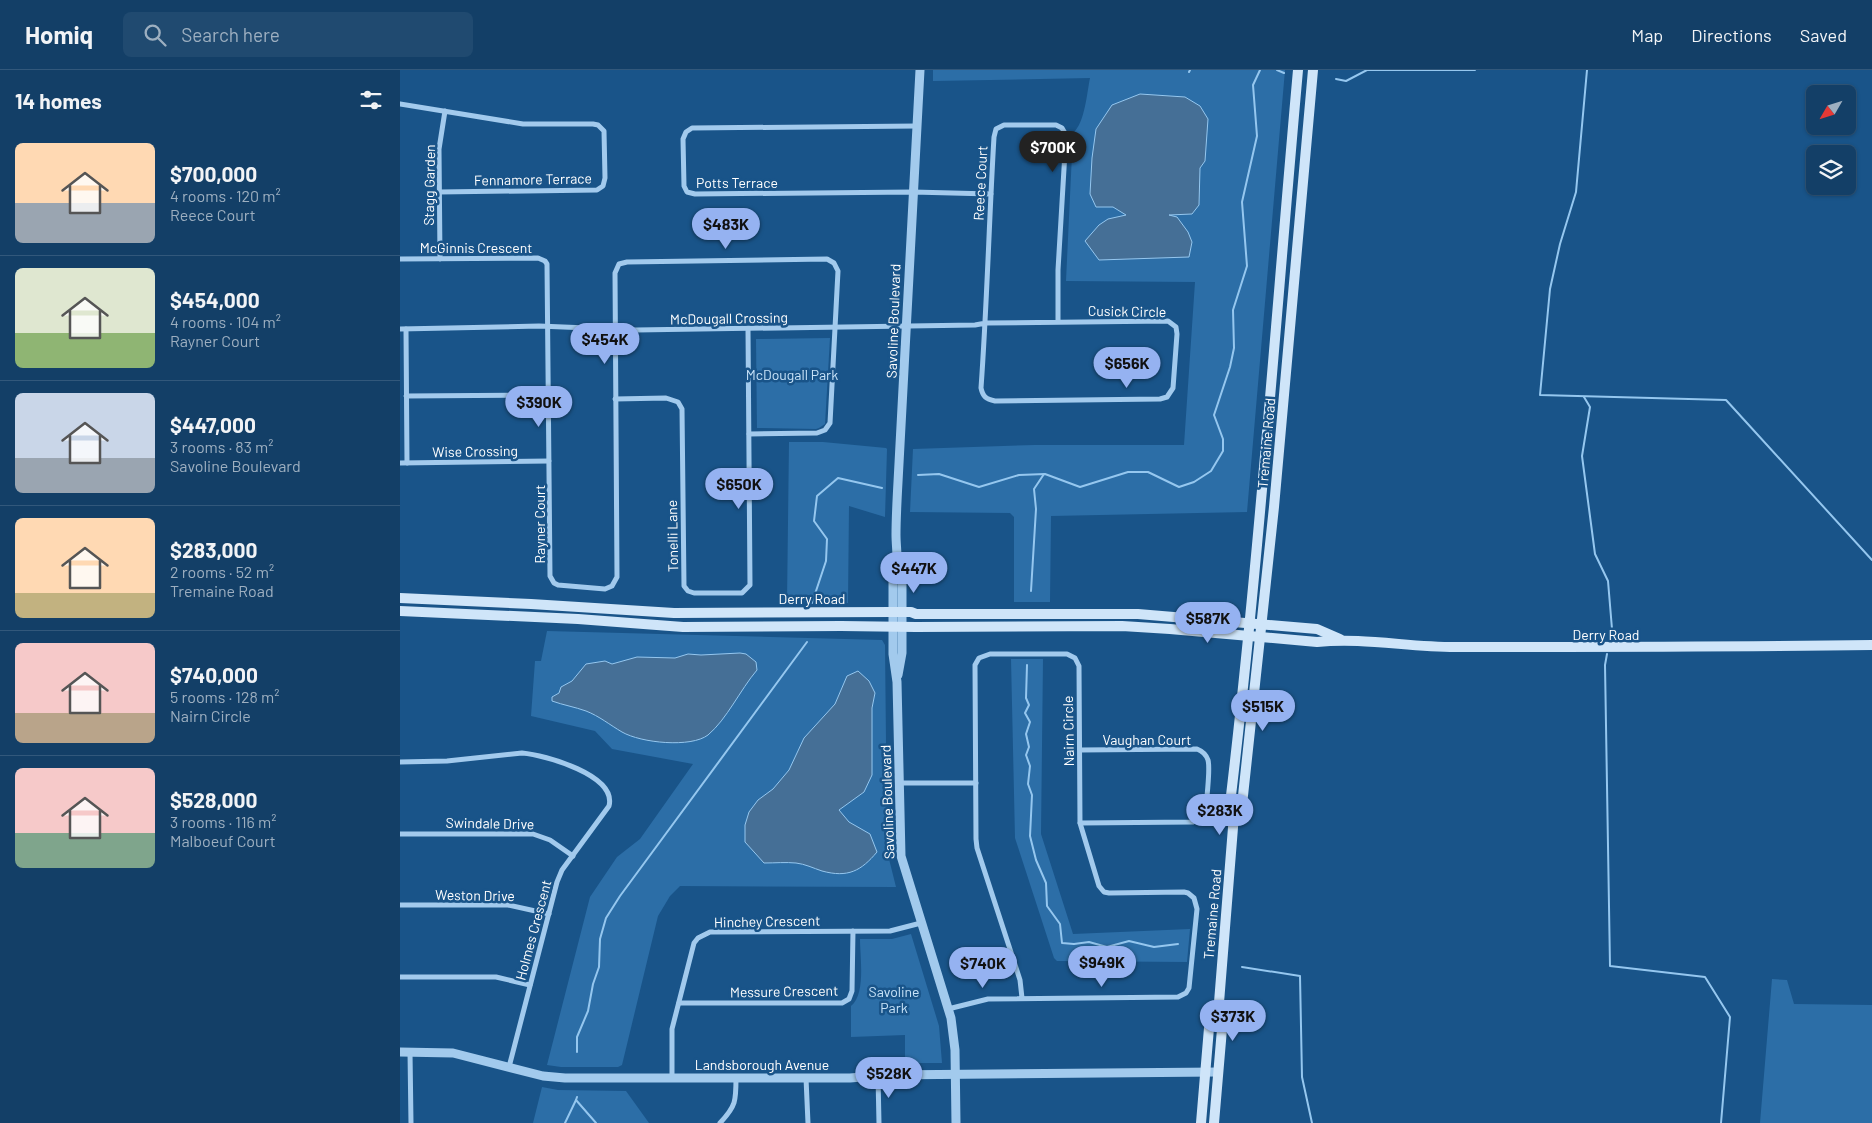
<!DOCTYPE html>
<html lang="en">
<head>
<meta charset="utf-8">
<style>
  :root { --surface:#133f67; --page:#204a70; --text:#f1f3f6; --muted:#9dafc0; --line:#32587b; --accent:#95b2f1 }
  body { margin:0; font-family:Barlow,sans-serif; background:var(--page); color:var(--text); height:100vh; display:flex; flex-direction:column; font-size:19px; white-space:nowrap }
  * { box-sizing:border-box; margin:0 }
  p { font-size:16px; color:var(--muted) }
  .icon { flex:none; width:28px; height:28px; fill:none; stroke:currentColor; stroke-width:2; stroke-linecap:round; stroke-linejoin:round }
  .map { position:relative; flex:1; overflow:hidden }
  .sheet { display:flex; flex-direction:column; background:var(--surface); width:400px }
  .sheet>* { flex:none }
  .needle { width:32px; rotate:231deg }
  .tools { position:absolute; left:1406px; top:15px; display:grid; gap:10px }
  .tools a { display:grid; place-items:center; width:50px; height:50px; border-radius:8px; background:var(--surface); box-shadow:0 1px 4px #0004,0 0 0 1px var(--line); font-size:25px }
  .price { position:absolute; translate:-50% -42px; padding:0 11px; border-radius:18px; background:var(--accent); color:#111; font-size:16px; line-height:32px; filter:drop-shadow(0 1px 2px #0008) }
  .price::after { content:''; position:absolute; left:50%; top:30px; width:15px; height:11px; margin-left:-8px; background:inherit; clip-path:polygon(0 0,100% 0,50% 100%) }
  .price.active { background:#222; color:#fff }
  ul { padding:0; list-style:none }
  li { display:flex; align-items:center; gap:15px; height:125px; padding:0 15px }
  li+li { border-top:1px solid var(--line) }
  li span { display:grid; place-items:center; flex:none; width:140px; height:100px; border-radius:8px; color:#555 }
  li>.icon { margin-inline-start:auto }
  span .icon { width:60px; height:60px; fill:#fffc; stroke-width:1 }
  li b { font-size:21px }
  h2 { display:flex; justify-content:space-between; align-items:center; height:60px; padding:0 15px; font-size:21px }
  header { display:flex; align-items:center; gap:30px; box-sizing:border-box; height:70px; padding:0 25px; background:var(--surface); border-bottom:1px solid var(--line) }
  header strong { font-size:24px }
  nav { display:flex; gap:28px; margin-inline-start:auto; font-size:18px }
  .search { width:350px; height:45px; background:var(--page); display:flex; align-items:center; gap:12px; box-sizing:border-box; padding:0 18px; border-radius:8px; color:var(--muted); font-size:19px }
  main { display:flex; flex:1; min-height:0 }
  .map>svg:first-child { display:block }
  .green { fill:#2c6ea7 }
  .water { fill:#456f96; stroke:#95c7ef }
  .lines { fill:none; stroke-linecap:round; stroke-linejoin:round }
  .stream { stroke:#95c7ef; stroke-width:2 }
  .minor { stroke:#a2caed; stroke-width:5 }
  .tertiary { stroke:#a2caed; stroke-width:9 }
  .secondary { stroke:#cfe5f9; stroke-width:10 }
  .labels { text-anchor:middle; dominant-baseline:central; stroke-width:5; stroke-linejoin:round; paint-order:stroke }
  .street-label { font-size:14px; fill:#fff; stroke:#195489 }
  .park-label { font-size:14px; fill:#c8e3f9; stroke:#195489 }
</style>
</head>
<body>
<header>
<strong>Homiq</strong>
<div class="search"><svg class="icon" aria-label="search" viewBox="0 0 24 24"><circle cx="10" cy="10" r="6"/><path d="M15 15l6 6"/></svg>Search here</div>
<nav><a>Map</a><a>Directions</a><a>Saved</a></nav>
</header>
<main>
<section class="sheet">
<h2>14 homes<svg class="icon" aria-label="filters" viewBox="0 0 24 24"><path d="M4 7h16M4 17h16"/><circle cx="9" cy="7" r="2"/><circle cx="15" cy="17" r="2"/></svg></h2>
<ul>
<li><span style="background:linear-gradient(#ffd9b3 60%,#9aa5b1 0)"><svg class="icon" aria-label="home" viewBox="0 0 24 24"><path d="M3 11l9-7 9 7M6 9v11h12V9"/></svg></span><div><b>$700,000</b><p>4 rooms · 120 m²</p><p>Reece Court</p></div></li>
<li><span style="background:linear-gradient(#dfe7d0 65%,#8fb573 0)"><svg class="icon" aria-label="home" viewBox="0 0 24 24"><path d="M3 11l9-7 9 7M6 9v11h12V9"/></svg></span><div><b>$454,000</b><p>4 rooms · 104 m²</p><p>Rayner Court</p></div></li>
<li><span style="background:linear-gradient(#c9d6e8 65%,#9aa5b1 0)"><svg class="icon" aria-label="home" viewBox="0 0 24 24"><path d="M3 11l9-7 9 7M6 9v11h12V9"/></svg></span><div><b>$447,000</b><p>3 rooms · 83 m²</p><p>Savoline Boulevard</p></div></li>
<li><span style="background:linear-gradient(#ffd9b3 75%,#c2b280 0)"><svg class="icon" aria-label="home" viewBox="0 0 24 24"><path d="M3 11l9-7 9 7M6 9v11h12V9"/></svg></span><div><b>$283,000</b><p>2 rooms · 52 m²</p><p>Tremaine Road</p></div></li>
<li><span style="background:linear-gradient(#f6c9c9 70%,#b9a48a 0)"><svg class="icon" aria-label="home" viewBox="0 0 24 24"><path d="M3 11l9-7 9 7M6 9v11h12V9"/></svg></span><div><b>$740,000</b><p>5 rooms · 128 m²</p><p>Nairn Circle</p></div></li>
<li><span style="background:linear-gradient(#f6c9c9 65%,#7fa58c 0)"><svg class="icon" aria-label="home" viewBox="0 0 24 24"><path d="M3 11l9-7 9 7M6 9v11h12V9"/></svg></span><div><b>$528,000</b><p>3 rooms · 116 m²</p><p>Malboeuf Court</p></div></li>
</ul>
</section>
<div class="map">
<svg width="1472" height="1053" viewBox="0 0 1472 1053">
  <rect width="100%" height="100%" fill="#195489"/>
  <!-- green -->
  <g class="green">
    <path d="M533,0h352l-38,442 -196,4 -1,86h-36v-85l-4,-4 -100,-1 3,-63 122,-4h149l11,-163 -129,-1 7,-148c12,-10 14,-41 17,-55l-157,3z"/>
    <path d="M430,268l-5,86 -6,4 -3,1 -59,-1 -1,-89z"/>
    <path d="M389,372h34l63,6 1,1 -2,68 -36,-11 -1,97 -61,-1z"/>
    <path d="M147,561l335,9 3,5 2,194 2,20 7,28 -216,-1 -10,10 -12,20 -36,149 -4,2h-57l-14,-2 43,-168 27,-40 23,-18 53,-75 -81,-15 -17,-18 -64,-15 4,-55h6z"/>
    <path d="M611,589h32l-2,175 32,100 117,-5 -3,33 -130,-1 -3,-3 -39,-120z"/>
    <path d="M511,864l28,92 3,37h-37v-28l-54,2v-31c15,-12 9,-49 9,-67h32z"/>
    <path d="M1372,909l15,1 7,24 78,1v118h-112z"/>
    <path d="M142,1017l16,3 68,1 23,32h-116z"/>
  </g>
  <!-- water -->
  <g class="water">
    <path d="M740,24l45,3 15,9 8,13 -3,42 -5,7 -1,37 -7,9 -23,1 8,2 11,15 4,10 -3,15 -90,3 -14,-19 14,-16 9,-6 18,-4 -13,-8h-17l-6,-13 2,-36 4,-29 16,-24z"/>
    <path d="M340,583l6,1 10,8 1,8c-17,20 -30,49 -49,65 -17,13 -67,8 -86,-3 -12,-7 -23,-16 -36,-21 -11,-4 -23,-6 -34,-10v-4l7,-4 2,-6 11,-6 14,-17 19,-3 7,3 25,-7 38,1 13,-4 13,1z"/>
    <path d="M458,601l11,10 6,12 -3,15v67l-8,17 -25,18 10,12 21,12 7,18c-16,19 -29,26 -55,19 -9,-3 -17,-7 -26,-8 -10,-1 -21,0 -32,0l-19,-21v-17l4,-13 9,-12 15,-11 16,-19 15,-32 31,-34 12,-28z"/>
  </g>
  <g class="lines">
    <!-- stream -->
    <g class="stream">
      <path d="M877,0l7,3"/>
      <path d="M1187,0l-11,122 -16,52 -10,45 -10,106 186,5 146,160"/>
      <path d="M789,2l1,-2"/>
      <path d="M936,9l10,2 21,-11h108"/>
      <path d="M1184,327l6,10 -8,49 13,98 13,27 4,48 -2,13"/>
      <path d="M518,405l21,-1 40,13 40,-12 26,-1 35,13 48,-15h20l31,15 15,-5 17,-11 12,-20v-12l-9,-24 16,-48 4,-19 -1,-38 14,-44 -5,-64 15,-66 -4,-51 7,-15"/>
      <path d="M631,521l5,-82 -2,-20 10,-15"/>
      <path d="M412,533l14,-42 1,-22 -13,-18 3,-25 21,-18 44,10"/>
      <path d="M1207,584l-2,11 5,301 95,11 25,40 -9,106"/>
      <path d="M627,595l-1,33 3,7 -4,8 5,9 -4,12 3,13 -3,8 4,11 -2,18 4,11 -2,41 6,24 10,23 1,23 13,18 2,19 12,1 15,-2 18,5 22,-6 25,6 24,-3"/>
      <path d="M842,897l58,9 2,101 10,46"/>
      <path d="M177,982v-15l11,-26 5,-27 6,-17 1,-28 6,-21 14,-22 187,-254"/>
      <path d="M176,1030l20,23"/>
      <path d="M165,1053l11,-23 1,-3"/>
    </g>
    <!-- minor -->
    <g class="minor">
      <path d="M0,34l123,20h70l5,1 6,6 1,47 -2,8 -6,4 -158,2"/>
      <path d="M517,56l-225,2 -6,4 -3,7 1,47 3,6 8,2 218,-2 78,2"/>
      <path d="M0,189l138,-1 7,3 2,3 3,312 4,7 4,2 47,4 7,-3 5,-9 -2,-304 4,-9 8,-2 200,-3 7,4 4,8 -8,152 -5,7 -8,3 -68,1"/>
      <path d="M40,189l-1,-110 6,-38"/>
      <path d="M0,259l139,-3 97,4 339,-5 11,-2 182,-2 8,6 1,7 -4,54 -6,9 -7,2 -165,2c-9,-2 -12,-4 -14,-13 6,-83 8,-167 13,-251l2,-8 8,-4h52l6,3 4,7 -8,135v52"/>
      <path d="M6,259l1,134"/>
      <path d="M6,326l143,-1"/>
      <path d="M215,329l51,-1 12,4 4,7 2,177 4,5 6,2h48l8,-8 -2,-256"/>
      <path d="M0,393l149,-2"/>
      <path d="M680,680l117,-1c5,2 9,5 11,11 2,7 -1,49 -5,55 -2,4 -6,5 -10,7l-113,1"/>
      <path d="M0,692l47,-1 75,-8c23,2 95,22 87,53l-47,64 -5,12 -48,185"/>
      <path d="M499,713h77"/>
      <path d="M0,764h133l17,6 23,16"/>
      <path d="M0,835h108l41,9"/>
      <path d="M0,907h96l34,8"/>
      <path d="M279,933h163l7,-4 3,-8 1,-60"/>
      <path d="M548,939l40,-10 190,-2 8,-4 3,-5 8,-79 -3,-11 -6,-5 -4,-1 -75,1 -5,-1 -5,-6 -19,-63 -1,-157 -4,-8 -8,-4h-77l-11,4 -4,7 1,174 1,9 43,132 2,18"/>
      <path d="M10,982l1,71"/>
      <path d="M478,1006l1,47"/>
      <path d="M272,1008v-49l22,-86 4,-5 12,-6 180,-1 31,-8"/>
      <path d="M406,1008l2,45"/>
      <path d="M320,1053c16,-17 16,-22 16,-45"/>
    </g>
    <!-- tertiary -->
    <g class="tertiary">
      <path d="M520,0c-8,137 -14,275 -22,412 -1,18 -2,36 -2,53 0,15 4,32 -3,45v74l4,28 4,174 50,162 4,32 1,73"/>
      <path d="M497,502l5,7v74l-4,22"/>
      <path d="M0,982l53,1 90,23 22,2h285l36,-3 332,-3"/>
    </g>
    <!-- secondary -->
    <g class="secondary">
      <path d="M0,528l131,6 143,9 219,-1h18l5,2h222l179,15 23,10"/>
      <path d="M0,541l178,8 105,8 158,-1 75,1 206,-1 48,3 147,13c48,-5 95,6 143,5 137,0 275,0 412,-2"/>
      <path d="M834,745l8,-10 32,-298 39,-437"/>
      <path d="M801,1053l8,-95 9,-13"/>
      <path d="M814,1053l8,-94 -4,-14 16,-200 -4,-11c29,-244 46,-489 68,-734"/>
    </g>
  </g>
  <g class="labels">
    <!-- street labels -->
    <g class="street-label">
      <text transform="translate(133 109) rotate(-1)">Fennamore Terrace</text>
      <text x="337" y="112">Potts Terrace</text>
      <text transform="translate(580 113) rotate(-87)">Reece Court</text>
      <text transform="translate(29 115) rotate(-89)">Stagg Garden</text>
      <text x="76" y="177">McGinnis Crescent</text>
      <text transform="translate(727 241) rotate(1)">Cusick Circle</text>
      <text transform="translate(329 248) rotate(-1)">McDougall Crossing</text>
      <text transform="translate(493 251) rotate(-88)">Savoline Boulevard</text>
      <text transform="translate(866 373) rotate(-85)">Tremaine Road</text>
      <text transform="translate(75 381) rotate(-1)">Wise Crossing</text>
      <text transform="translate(139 454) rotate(-90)">Rayner Court</text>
      <text transform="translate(272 466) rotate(-91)">Tonelli Lane</text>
      <text x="412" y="528">Derry Road</text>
      <text x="1206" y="564">Derry Road</text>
      <text transform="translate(668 661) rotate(-91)">Nairn Circle</text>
      <text x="747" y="669">Vaughan Court</text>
      <text transform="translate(487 732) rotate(-92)">Savoline Boulevard</text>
      <text transform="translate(90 753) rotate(1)">Swindale Drive</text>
      <text transform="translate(75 825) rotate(1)">Weston Drive</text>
      <text transform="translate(812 844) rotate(-85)">Tremaine Road</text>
      <text transform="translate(367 851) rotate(-1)">Hinchey Crescent</text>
      <text transform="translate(133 860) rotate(-75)">Holmes Crescent</text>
      <text transform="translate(384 921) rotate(-1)">Messure Crescent</text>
      <text x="362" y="994">Landsborough Avenue</text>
    </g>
    <!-- park labels -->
    <g class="park-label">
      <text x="392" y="304">McDougall Park</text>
      <text x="494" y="921">Savoline<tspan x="494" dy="16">Park</tspan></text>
    </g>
  </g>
</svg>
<div class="tools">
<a><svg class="needle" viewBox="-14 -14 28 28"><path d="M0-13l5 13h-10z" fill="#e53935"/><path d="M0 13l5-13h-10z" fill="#9dafc0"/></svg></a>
<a><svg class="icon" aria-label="layers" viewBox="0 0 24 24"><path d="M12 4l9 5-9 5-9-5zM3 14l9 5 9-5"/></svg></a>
</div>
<b class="price active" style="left:653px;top:103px">$700K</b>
<b class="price" style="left:326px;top:180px">$483K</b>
<b class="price" style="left:205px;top:295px">$454K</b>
<b class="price" style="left:727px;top:319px">$656K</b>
<b class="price" style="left:139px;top:358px">$390K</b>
<b class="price" style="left:339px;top:440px">$650K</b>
<b class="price" style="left:514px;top:524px">$447K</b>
<b class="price" style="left:808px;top:574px">$587K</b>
<b class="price" style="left:863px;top:662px">$515K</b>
<b class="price" style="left:820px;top:766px">$283K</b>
<b class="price" style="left:702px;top:918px">$949K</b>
<b class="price" style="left:583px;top:919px">$740K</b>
<b class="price" style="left:833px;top:972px">$373K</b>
<b class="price" style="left:489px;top:1029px">$528K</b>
</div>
</main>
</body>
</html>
